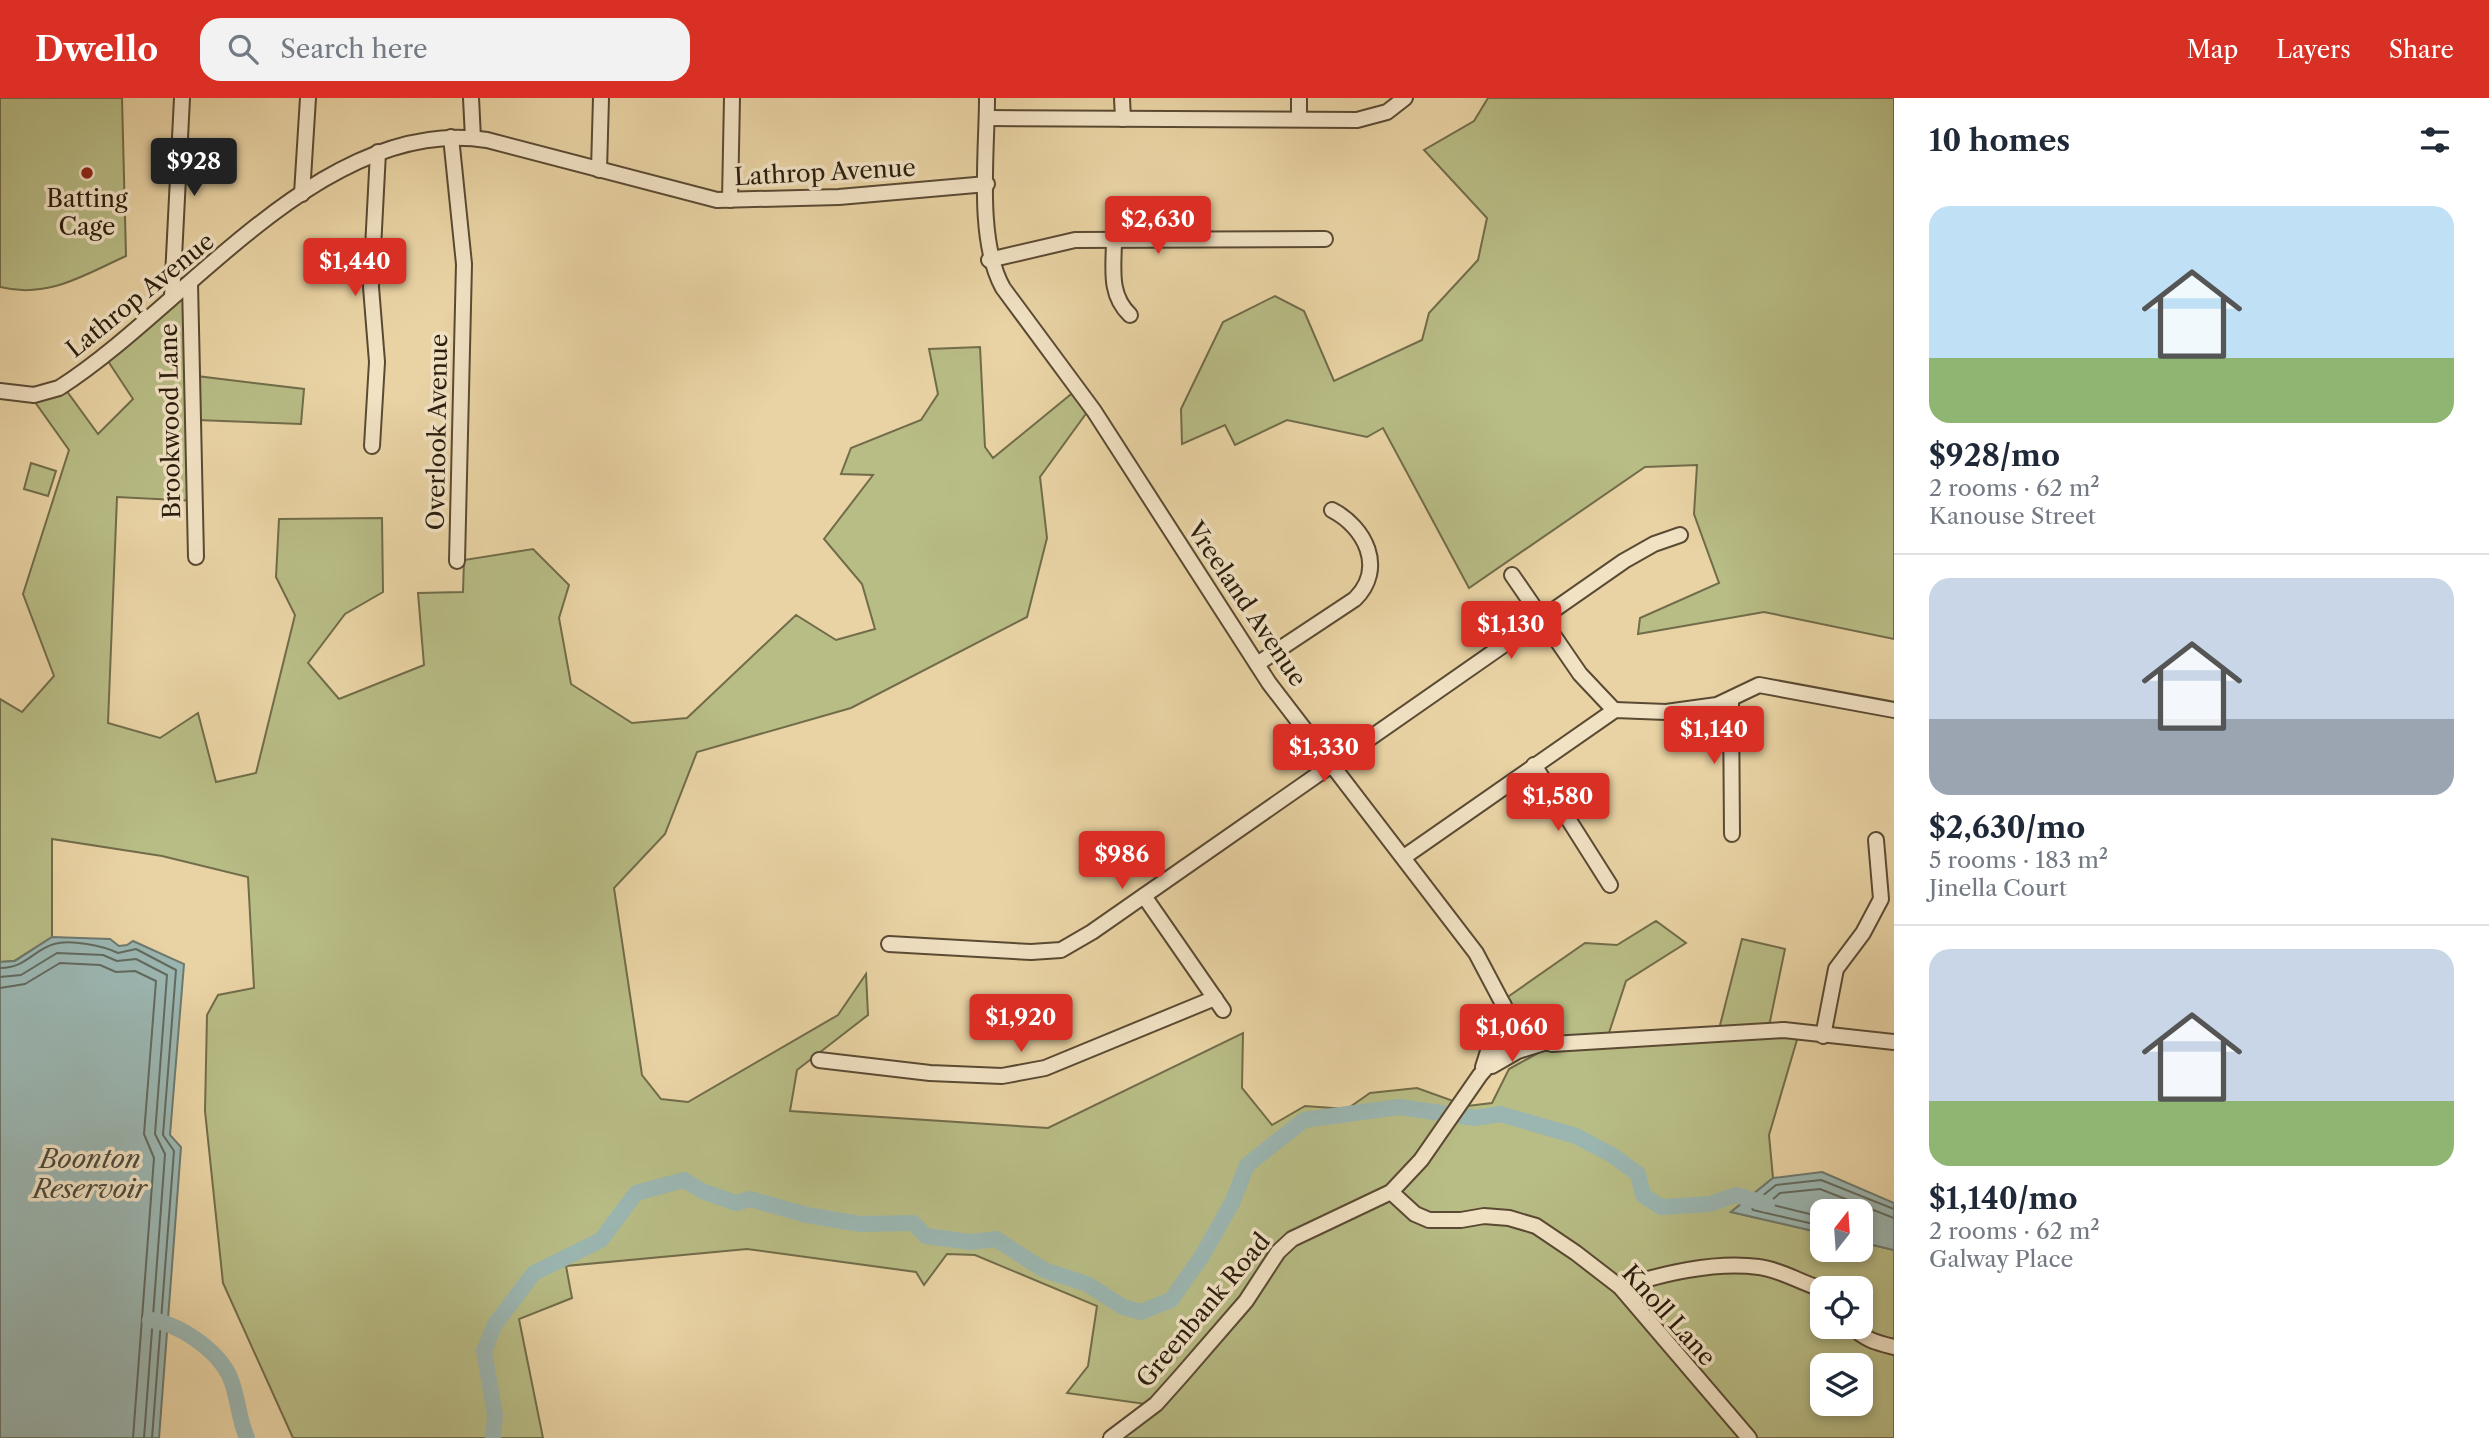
<!DOCTYPE html>
<html lang="en">
<head>
<meta charset="utf-8">
<style>
  :root { --surface:#fff; --page:#f2f2f3; --text:#1f2937; --muted:#747a83; --line:#e0e1e3; --accent:#d93025 }
  body { margin:0; font-family:"Libre Caslon Text",serif; background:var(--page); color:var(--text); height:100vh; display:flex; flex-direction:column; font-size:26px; white-space:nowrap }
  * { box-sizing:border-box; margin:0 }
  p { font-size:23px; color:var(--muted) }
  .icon { flex:none; width:38px; height:38px; fill:none; stroke:currentColor; stroke-width:2; stroke-linecap:round; stroke-linejoin:round }
  .map { position:relative; flex:1; overflow:hidden }
  .side { display:flex; flex-direction:column; background:var(--surface); width:595px }
  .side>* { flex:none }
  .needle { width:46px; rotate:17deg }
  .fabs { position:absolute; left:1810px; top:1101px; display:grid; gap:14px }
  .fabs a { display:grid; place-items:center; width:63px; height:63px; border-radius:14px; background:var(--surface); box-shadow:0 4px 10px #0003; font-size:35px }
  .price { position:absolute; translate:-50% -60px; padding:0 16px; border-radius:7px; background:var(--accent); color:#fff; font-size:23px; line-height:46px; filter:drop-shadow(0 2px 4px #0008) }
  .price::after { content:''; position:absolute; left:50%; top:42px; width:21px; height:16px; margin-left:-10px; background:inherit; clip-path:polygon(0 0,100% 0,50% 100%) }
  .price.active { background:#222; color:#fff }
  ul { padding:0; list-style:none }
  li { display:grid; align-content:center; gap:14px; height:371px; padding:0 35px }
  li+li { border-top:2px solid var(--line) }
  li span { display:grid; place-items:center; height:217px; border-radius:21px; color:#555 }
  li>.icon { margin-inline-start:auto }
  span .icon { width:126px; height:126px; fill:#fffc; stroke-width:1 }
  li b { font-size:30px }
  h2 { display:flex; justify-content:space-between; align-items:center; height:84px; padding:0 35px; font-size:30px }
  header { display:flex; align-items:center; gap:42px; box-sizing:border-box; height:98px; padding:0 35px; background:var(--accent); color:#fff }
  header strong { font-size:33px }
  nav { display:flex; gap:38px; margin-inline-start:auto; font-size:24px }
  .search { width:490px; height:63px; background:var(--page); display:flex; align-items:center; gap:18px; box-sizing:border-box; padding:0 24px; border-radius:21px; color:var(--muted); font-size:26px }
  main { display:flex; flex:1; min-height:0 }
  .map>svg:first-child { display:block }
  .green { fill:#b8bc85; stroke:#716c49; stroke-width:2; fill-rule:evenodd }
  .water { fill:#9bb6b1; stroke:#6e796f; stroke-width:2 }
  .lines { fill:none; stroke-linecap:round; stroke-linejoin:round }
  .shore { stroke:#626a5f; stroke-width:2 }
  .river { stroke:#9bb6b1; stroke-width:16 }
  .minor-casing { stroke:#5a4a33; stroke-width:18 }
  .minor { stroke:#f1e2c4; stroke-width:14 }
  .poi-dot { fill:#8f2418; stroke:#f1e2c4; stroke-width:2.5 }
  .labels { text-anchor:middle; dominant-baseline:central; stroke-width:7; stroke-linejoin:round; paint-order:stroke }
  .street-label { font-size:24px; fill:#2a1d0d; stroke:#f1e2c4 }
  .poi-label { font-size:24px; fill:#2a1d0d; stroke:#f1e2c4 }
  .water-label { font-size:26px; font-style:italic; fill:#4c4b3e; stroke:#f1e2c4 }
</style>
</head>
<body>
<header>
<strong>Dwello</strong>
<div class="search"><svg class="icon" aria-label="search" viewBox="0 0 24 24"><circle cx="10" cy="10" r="6"/><path d="M15 15l6 6"/></svg>Search here</div>
<nav><a>Map</a><a>Layers</a><a>Share</a></nav>
</header>
<main>
<div class="map">
<svg width="1894" height="1340" viewBox="0 0 1894 1340">
  <rect width="100%" height="100%" fill="#e9d3a4"/>
  <filter id="stains"><feTurbulence type="fractalNoise" baseFrequency=".00286" numOctaves="4"/><feColorMatrix values="0 0 0 0 .2 0 0 0 0 .09 0 0 0 0 .02 0 0 0 .5 -.17"/></filter>
  <radialGradient id="worn" r=".72"><stop offset=".6" stop-color="#630" stop-opacity="0"/><stop offset="1" stop-color="#630" stop-opacity=".3"/></radialGradient>
  <!-- green -->
  <g class="green">
    <path d="M0,0h122l4,158c-42,19 -78,43 -126,31z"/>
    <path d="M1488,0h406v541l-130,-27 -126,22 2,-16 79,-35 -25,-69 3,-49 -52,2 -176,121 -86,-160 -16,9 -80,-17 -52,25 -10,-20 -43,19 -1,-35 42,-87 52,-26 29,15 30,70 88,-41 7,-27 49,-53 9,-42 -63,-68 50,-29z"/>
    <path d="M190,186l7,92 107,13 -3,35 -104,-4 -1,81 -79,-4 -9,226 52,15 38,-25 18,69 40,-9 39,-158 -19,-38 3,-58 103,-1 1,74 -38,22 -37,49 31,36 85,-34 -6,-72 45,-1 1,-32 69,-11 36,36 -10,33 12,66 61,39 55,-5 109,-103 40,25 39,-11 -13,-45 -38,-45 49,-64 -32,-1 10,-26 70,-28 17,-26 -9,-45 51,-2 5,100 8,11 88,-72 12,18 -53,73 7,61 -20,79 -176,91 -154,44 -32,82 -51,54 28,187 19,24 27,3 150,-87 28,-41 2,41 -71,55 -7,41 258,17 195,-95 -1,55 30,37 33,-19 42,3 23,-16 47,-5 50,18 25,-3 17,-34 40,-22 -50,-44 86,-60 32,2 39,-24 30,22 -60,38 -20,61 112,-9 24,-94 43,10 -17,82 31,2 -30,102 4,43 -42,34 91,21v17h38v-8l34,8v188h-789l55,-32 -93,-13 21,-27 9,-60 -122,-51 -28,-1 -23,31 -8,-13 -169,-23 -181,17 6,32 -53,21 24,119h-250l-70,-155 -18,-172 2,-96 11,-20 36,-7 -6,-111 -86,-21 -110,-17v98l-38,24 -14,1v-263l22,13 32,-36 -31,-82 46,-144 -39,-55 33,-9 35,48 35,-35 -29,-44zM1822,1190h38v38h-38zM1822,1267h38v39h-38z"/>
    <path d="M31,365l25,8 -8,25 -24,-7z"/>
  </g>
  <!-- water -->
  <g class="water">
    <path d="M52,839l58,2 9,7 8,-1 6,-4 51,23 -14,171 11,12 -22,291h-159v-476l15,-1z"/>
    <path d="M1822,1074l72,31v47l-34,-8v-31h-38v22l-91,-21 42,-34z"/>
  </g>
  <g class="lines">
    <!-- shore -->
    <g class="shore">
      <path d="M0,870c26,0 33,-18 54,-24 16,-5 50,2 64,9l18,-4 40,21 -13,165 11,16 -22,287"/>
      <path d="M0,879l21,-2 36,-22 46,2 14,6 19,-2 31,16 -12,159 10,20 -21,284"/>
      <path d="M0,890l25,-4 35,-21 40,2 16,7 19,-1 21,10 -12,153 10,24 -21,280"/>
      <path d="M1822,1119l-49,-12 -2,-4 9,-8 40,-4 74,29"/>
      <path d="M1822,1128l-69,-16 -2,-5 25,-20 45,-5 73,29"/>
    </g>
    <!-- river -->
    <g class="river">
      <path d="M150,1222c28,3 66,29 79,55 9,19 9,43 18,63"/>
      <path d="M493,1340l2,-23 -11,-64 11,-27 39,-51 67,-33 35,-47 48,-13 18,11 34,12 14,-4 57,16 53,9 53,-1 13,13 44,6 26,-3 48,31 43,14 36,23 18,5 30,-12 31,-44 30,-53 15,-38 57,-45 95,-13 76,11 25,-4 76,22 36,19 26,19 5,21 18,12 49,-3 26,-9 31,9"/>
    </g>
    <defs>
      <g id="minor">
        <path d="M471,0l2,40"/>
        <path d="M987,0c0,55 -11,142 16,190l91,123 175,272 207,270 37,70 14,13 25,8 232,-14 110,12"/>
        <path d="M1122,0l1,21"/>
        <path d="M1299,0v20"/>
        <path d="M987,20l370,2 30,-8 18,-14"/>
        <path d="M451,39l13,127 -7,297"/>
        <path d="M599,72l2,-72"/>
        <path d="M302,96l6,-96"/>
        <path d="M730,102l2,-102"/>
        <path d="M1114,141c0,28 -6,55 16,76"/>
        <path d="M989,162l86,-20 250,-1"/>
        <path d="M190,185l6,274"/>
        <path d="M172,199l10,-199"/>
        <path d="M0,293l34,4 25,-7c125,-79 264,-274 428,-248l230,60 122,-3 148,-13"/>
        <path d="M372,348l5,-84 -6,-75 7,-135"/>
        <path d="M1512,477l68,99 34,36"/>
        <path d="M1257,566l98,-65c31,-31 10,-72 -23,-89"/>
        <path d="M1731,601l1,135"/>
        <path d="M1534,667l76,120"/>
        <path d="M1404,759l211,-147 51,2 51,-7 42,-20 135,25"/>
        <path d="M1144,798l79,114"/>
        <path d="M889,846l142,8 30,-2 31,-18 532,-371 30,-17 26,-9"/>
        <path d="M1823,938l13,-67 27,-36 18,-34 -5,-59"/>
        <path d="M819,962l111,13 72,3 43,-8 170,-70"/>
        <path d="M1492,968l26,-15 29,-9"/>
        <path d="M1483,969l20,-63"/>
        <path d="M1391,1094l24,22 14,6h32l23,-4 25,2 27,8 40,27 44,34 129,151"/>
        <path d="M1620,1189c43,-13 93,-26 139,-20 19,2 39,14 57,20l6,6"/>
        <path d="M1852,1228c12,14 26,17 42,21"/>
        <path d="M1111,1340l45,-34 25,-28 65,-75 32,-49 14,-13 99,-47 30,-32 59,-85 39,-45"/>
      </g>
    </defs>
    <!-- minor casing -->
    <use href="#minor" class="minor-casing"/>
    <!-- minor -->
    <use href="#minor" class="minor"/>
  </g>
  <!-- markers -->
  <circle class="poi-dot" cx="87" cy="75" r="7"/>
  <g class="labels">
    <!-- street labels -->
    <g class="street-label">
      <text transform="translate(825 74) rotate(-3)">Lathrop Avenue</text>
      <text transform="translate(140 197) rotate(-39)">Lathrop Avenue</text>
      <text transform="translate(170 323) rotate(-91)">Brookwood Lane</text>
      <text transform="translate(437 334) rotate(-89)">Overlook Avenue</text>
      <text transform="translate(1247 506) rotate(56)">Vreeland Avenue</text>
      <text transform="translate(1203 1212) rotate(-50)">Greenbank Road</text>
      <text transform="translate(1669 1217) rotate(48)">Knoll Lane</text>
    </g>
    <!-- poi labels -->
    <g class="poi-label">
      <text x="87" y="100">Batting<tspan x="87" dy="28">Cage</tspan></text>
    </g>
    <!-- water labels -->
    <g class="water-label">
      <text x="90" y="1061">Boonton<tspan x="90" dy="30">Reservoir</tspan></text>
    </g>
  </g>
  <rect width="100%" height="100%" filter="url(#stains)"/>
  <rect width="100%" height="100%" fill="url(#worn)"/>
</svg>
<div class="fabs">
<a><svg class="needle" viewBox="-14 -14 28 28"><path d="M0-13l5 13h-10z" fill="#e53935"/><path d="M0 13l5-13h-10z" fill="#747a83"/></svg></a>
<a><svg class="icon" aria-label="locate" viewBox="0 0 24 24"><circle cx="12" cy="12" r="6"/><path d="M12 2v4M12 18v4M2 12h4M18 12h4"/></svg></a>
<a><svg class="icon" aria-label="layers" viewBox="0 0 24 24"><path d="M12 4l9 5-9 5-9-5zM3 14l9 5 9-5"/></svg></a>
</div>
<b class="price active" style="left:194px;top:100px">$928</b>
<b class="price" style="left:1158px;top:158px">$2,630</b>
<b class="price" style="left:355px;top:200px">$1,440</b>
<b class="price" style="left:1511px;top:563px">$1,130</b>
<b class="price" style="left:1714px;top:668px">$1,140</b>
<b class="price" style="left:1324px;top:686px">$1,330</b>
<b class="price" style="left:1558px;top:735px">$1,580</b>
<b class="price" style="left:1122px;top:793px">$986</b>
<b class="price" style="left:1021px;top:956px">$1,920</b>
<b class="price" style="left:1512px;top:966px">$1,060</b>
</div>
<section class="side">
<h2>10 homes<svg class="icon" aria-label="filters" viewBox="0 0 24 24"><path d="M4 7h16M4 17h16"/><circle cx="9" cy="7" r="2"/><circle cx="15" cy="17" r="2"/></svg></h2>
<ul>
<li><span style="background:linear-gradient(#bfe0f5 70%,#8fb573 0)"><svg class="icon" aria-label="home" viewBox="0 0 24 24"><path d="M3 11l9-7 9 7M6 9v11h12V9"/></svg></span><div><b>$928/mo</b><p>2 rooms · 62 m²</p><p>Kanouse Street</p></div></li>
<li><span style="background:linear-gradient(#c9d6e8 65%,#9aa5b1 0)"><svg class="icon" aria-label="home" viewBox="0 0 24 24"><path d="M3 11l9-7 9 7M6 9v11h12V9"/></svg></span><div><b>$2,630/mo</b><p>5 rooms · 183 m²</p><p>Jinella Court</p></div></li>
<li><span style="background:linear-gradient(#c9d6e8 70%,#8fb573 0)"><svg class="icon" aria-label="home" viewBox="0 0 24 24"><path d="M3 11l9-7 9 7M6 9v11h12V9"/></svg></span><div><b>$1,140/mo</b><p>2 rooms · 62 m²</p><p>Galway Place</p></div></li>
</ul>
</section>
</main>
</body>
</html>
